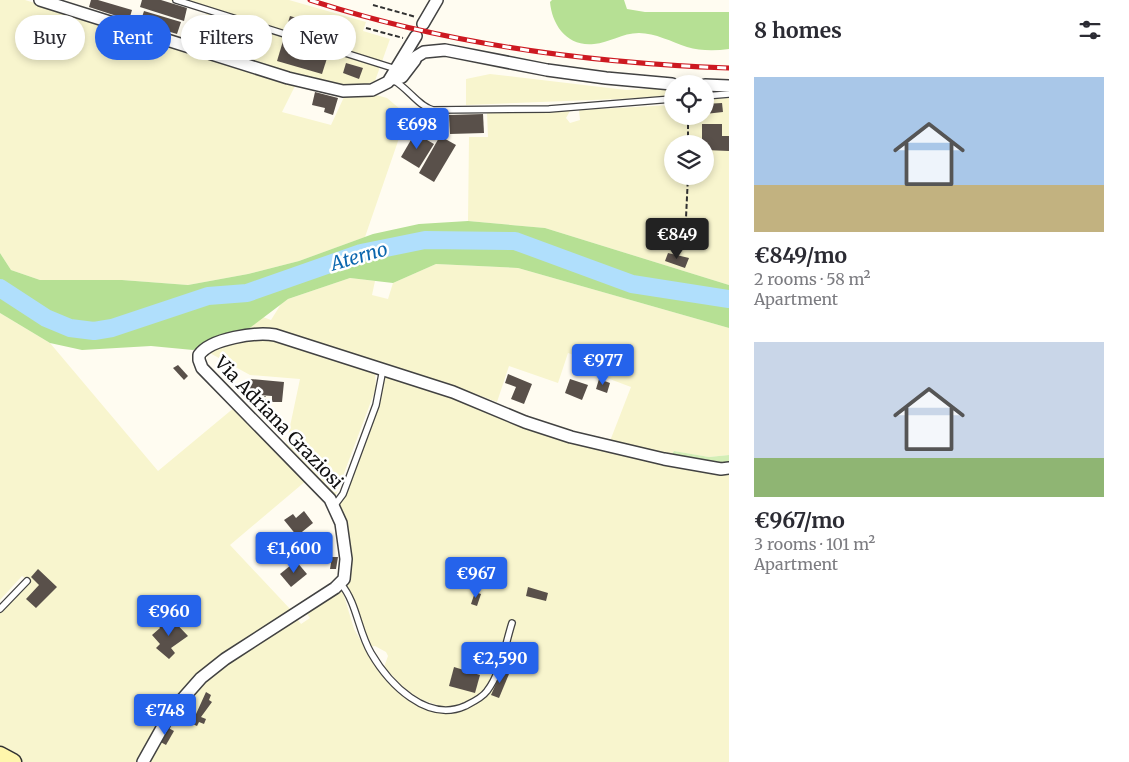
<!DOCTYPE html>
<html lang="en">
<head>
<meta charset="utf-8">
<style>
  :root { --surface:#fff; --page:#f2f2f3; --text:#2b2b33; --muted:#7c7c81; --accent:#2563eb }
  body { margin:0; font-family:Merriweather,serif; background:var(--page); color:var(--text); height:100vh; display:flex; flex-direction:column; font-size:19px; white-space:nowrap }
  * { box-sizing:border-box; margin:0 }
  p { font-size:16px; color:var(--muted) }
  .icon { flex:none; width:28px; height:28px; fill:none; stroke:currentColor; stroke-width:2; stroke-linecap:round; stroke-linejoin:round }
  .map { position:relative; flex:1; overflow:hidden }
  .details { display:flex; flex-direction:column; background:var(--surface); width:400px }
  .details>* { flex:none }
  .guide { position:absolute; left:15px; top:15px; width:475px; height:45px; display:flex; gap:10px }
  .tools { position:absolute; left:664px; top:75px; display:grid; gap:10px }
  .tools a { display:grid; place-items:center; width:50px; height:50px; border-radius:50%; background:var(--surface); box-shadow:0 2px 8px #0003; font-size:25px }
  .price { position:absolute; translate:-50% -42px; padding:0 11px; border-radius:5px; background:var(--accent); color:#fff; font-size:16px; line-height:32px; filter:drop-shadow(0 1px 2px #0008) }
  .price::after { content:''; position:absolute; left:50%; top:30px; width:15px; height:11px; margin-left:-8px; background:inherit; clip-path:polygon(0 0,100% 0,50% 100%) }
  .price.current { background:#222; color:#fff }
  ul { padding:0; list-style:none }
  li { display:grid; align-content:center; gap:10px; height:265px; padding:0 25px }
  li span { display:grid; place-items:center; height:155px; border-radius:0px; color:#555 }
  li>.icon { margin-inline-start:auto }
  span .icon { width:90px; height:90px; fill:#fffc; stroke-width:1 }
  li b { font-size:21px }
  h2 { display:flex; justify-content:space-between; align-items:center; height:60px; padding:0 25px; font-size:21px }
  .chip { padding:0 18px; border-radius:22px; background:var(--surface); box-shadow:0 2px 8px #0003; font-size:18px; line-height:45px }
  .chip.current { background:var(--accent); color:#fff }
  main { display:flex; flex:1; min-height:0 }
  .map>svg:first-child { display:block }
  .farmland { fill:#f8f5ce; fill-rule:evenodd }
  .green { fill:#d3eeb6 }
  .forest { fill:#b6e094 }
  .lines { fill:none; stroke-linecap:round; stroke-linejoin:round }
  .river { stroke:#b0dffc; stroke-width:18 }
  .building { fill:#59504a }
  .service-casing { stroke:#424242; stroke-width:8 }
  .minor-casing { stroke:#424242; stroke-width:14 }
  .secondary-casing { stroke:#313131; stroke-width:19 }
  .path { stroke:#313131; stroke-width:2; stroke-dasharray:5 2.5; stroke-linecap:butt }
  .service { stroke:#fff; stroke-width:5.5 }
  .minor { stroke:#fff; stroke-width:11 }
  .secondary { stroke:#fff6ac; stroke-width:16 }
  .rail-casing { stroke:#cd1921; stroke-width:5 }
  .rail { stroke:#fff; stroke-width:3; stroke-dasharray:9; stroke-linecap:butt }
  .labels { text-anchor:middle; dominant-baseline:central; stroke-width:5; stroke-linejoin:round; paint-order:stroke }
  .street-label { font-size:18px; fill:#0f0f0f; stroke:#fff }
  .water-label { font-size:19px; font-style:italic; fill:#0b66ae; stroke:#fff }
</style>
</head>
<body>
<main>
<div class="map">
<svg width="729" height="762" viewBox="0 0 729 762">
  <rect width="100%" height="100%" fill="#fffcf1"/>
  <!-- farmland -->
  <g class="farmland">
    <path d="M0,0h25l271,84 -14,28 49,13 13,-28 32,-2 11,3 20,17 -42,122 -66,24 -51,13 -60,11 -66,-5h-82l-29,-10 -11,-17z"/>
    <path d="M169,0h120l77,22 -3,9 27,8 -15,42 -13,5 -12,1 -21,-3 -132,-39 10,-33z"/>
    <path d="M490,74l136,16 43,-2 1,9 -204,8v-26z"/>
    <path d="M729,98v187l-184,-57 -77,-7 1,-84h19l-1,-24 83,-2 -4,7 4,5 10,-3 -1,-10 93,-5v11h33v-17zM672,144h33v32h-33z"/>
    <path d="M436,264l82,4 211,60v127l-20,2 -35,-6 -3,5 -61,-15 21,-54 -32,-12 3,-10 -34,-12 -10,30 -49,-17 -12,36 -51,-19 -2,4 -63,-22 -138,-32 20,-16 8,3 10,-16 7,-5 62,-21 25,3 -3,14 16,4 5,-16z"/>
    <path d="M0,313l50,30 108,128 77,-64 72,73 -77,65 61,65 10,14 9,-6 -5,-7 37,-22 12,40 18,31 11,12 42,35 18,3 -6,-5 -17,-6 -16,-11 -20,-21 4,-11 -2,-4 -11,-6 -5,1 -25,-61 -7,-81 7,-10 41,-120 59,19 128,49 156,30v289h-584l24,-56 -10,15 -19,41h-117l-4,-2 -19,-12v-142l25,-28 -3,-2 -22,24z"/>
    <path d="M277,339l98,32 1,17 -42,112 -49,-50 15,-71 -50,-4 -42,-23 35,-12z"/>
  </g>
  <!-- green -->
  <path class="green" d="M674,451l35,6 20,-2v9l-14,1 -44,-9z"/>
  <!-- forest -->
  <g class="forest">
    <path d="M552,0h72l3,9 18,3h84v37c-14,2 -29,2 -42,-2 -15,-5 -32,-14 -48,-14 -17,0 -30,10 -45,11 -27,3 -42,-19 -44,-42z"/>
    <path d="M468,221l77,7 184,57v43l-211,-60 -82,-4 -43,19 -43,-5 -62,21 -45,34 -50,17 -42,-4 -69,4 -32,-7 -50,-30v-60l11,17 29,10h82l66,5 60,-11 51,-13 74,-27 46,-10z"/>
  </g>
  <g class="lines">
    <!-- river -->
    <path class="river" d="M0,288l46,30 24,10 24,3 18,-3 96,-32 39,-3 114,-40 64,-13 90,1 117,43 97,15"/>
  </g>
  <!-- building -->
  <g class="building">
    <path d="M91,0h7l34,10 -3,10 -40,-13z"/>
    <path d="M142,0h19l26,8 -3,13 -44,-14z"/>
    <path d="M144,11l37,11 -4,12 -37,-11z"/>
    <path d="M290,16l43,13 -5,13 -42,-13z"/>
    <path d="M216,20l48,15 -5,18 -49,-15z"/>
    <path d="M283,41l45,14 -6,19 -45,-13z"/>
    <path d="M346,63l17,5 -4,11 -16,-6z"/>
    <path d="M315,92l23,6 -5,17 -9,-3 1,-4 -13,-3z"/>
    <path d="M722,103l1,9 -18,2v-10z"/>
    <path d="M483,114l1,19 -34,1 -1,-19z"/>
    <path d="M702,124h20v12h7v15l-24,-1v-6h-3z"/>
    <path d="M415,133l19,11 -15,24 -18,-11z"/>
    <path d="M440,136l16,9 -22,37 -15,-9z"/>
    <path d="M668,253l21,5 -4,10 -20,-7z"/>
    <path d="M178,365l10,11 -4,4 -11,-12z"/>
    <path d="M508,374l24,10 -8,20 -13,-5 5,-12 -11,-4z"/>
    <path d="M250,379l34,3 -2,20h-10v-6l-13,-1 -1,4 -10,-1z"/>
    <path d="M570,379l18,6 -6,15 -17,-7z"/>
    <path d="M599,379l11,4 -3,10 -11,-4z"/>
    <path d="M304,511l9,12 -16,13 -13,-16 9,-6 3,4z"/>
    <path d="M332,557h6l-2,12h-6z"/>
    <path d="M296,561l11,13 -16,13 -11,-13z"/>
    <path d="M38,569l19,18 -21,21 -10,-9 13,-14 -8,-8z"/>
    <path d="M528,587l20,6 -2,8 -20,-5z"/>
    <path d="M475,592l6,2 -4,12 -6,-2z"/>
    <path d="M169,616l19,20 -17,12 4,5 -6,6 -13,-11 4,-4 -8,-9 8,-7 -2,-3z"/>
    <path d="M454,667l26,8 -5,18 -26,-7z"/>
    <path d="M502,670l7,4 -10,24 -8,-3z"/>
    <path d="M206,692l5,3 -2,5 3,2 -11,15 5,2 -2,5 -5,-2 -2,4 -9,-4 4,-9 4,1z"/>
    <path d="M165,726l9,5 -8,14 -9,-5z"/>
  </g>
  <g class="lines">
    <defs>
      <g id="service">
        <path d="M176,0l220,69"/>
        <path d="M393,80c15,8 25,26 40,30l116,-1 123,-10"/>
        <path d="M705,96l24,-2"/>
        <path d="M334,506l9,-12 33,-89 7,-36"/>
        <path d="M341,584c16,19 17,47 30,69 18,31 56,70 94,53 8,-4 17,-8 22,-15 14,-18 18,-46 25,-68"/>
        <path d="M0,609l27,-28"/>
      </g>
      <g id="minor">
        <path d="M40,0l248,78 55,13 29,-1 16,-8 28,-46"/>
        <path d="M423,24l14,-24"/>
        <path d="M401,66l23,-14 21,-2 102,20 59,8 66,6"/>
        <path d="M392,79l10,-2 13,-17"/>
        <path d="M705,85l24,1"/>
        <path d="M143,762l28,-50 30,-34 24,-19 110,-71 9,-9 2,-20 -5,-36 -11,-24 -128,-131 -3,-8v-5c12,-17 57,-23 76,-20l178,57 72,30 46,15 93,22 57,10 8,-1"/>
      </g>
      <path id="secondary" d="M0,755l13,7"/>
    </defs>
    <!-- service casing -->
    <use href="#service" class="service-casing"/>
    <!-- minor casing -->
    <use href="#minor" class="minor-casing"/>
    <!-- secondary casing -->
    <use href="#secondary" class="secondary-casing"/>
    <!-- path -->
    <g class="path">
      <path d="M373,5l43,12"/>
      <path d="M366,28l37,10"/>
      <path d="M688,144v-28"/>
      <path d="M675,250l10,-11 3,-63"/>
      <path d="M232,370l2,15"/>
      <path d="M247,399l18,2v-5"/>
    </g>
    <!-- service -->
    <use href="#service" class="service"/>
    <!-- minor -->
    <use href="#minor" class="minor"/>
    <!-- secondary -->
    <use href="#secondary" class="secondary"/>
    <defs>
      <path id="rail" d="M310,0c135,44 278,63 419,68"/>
    </defs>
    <!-- rail casing -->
    <use href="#rail" class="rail-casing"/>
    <!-- rail -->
    <use href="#rail" class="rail"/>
  </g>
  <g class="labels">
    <!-- street labels -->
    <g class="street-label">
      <text transform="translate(279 422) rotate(46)">Via Adriana Graziosi</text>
    </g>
    <!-- water labels -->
    <g class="water-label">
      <text transform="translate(359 256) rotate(-16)">Aterno</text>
    </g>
  </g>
</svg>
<div class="tools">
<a><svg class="icon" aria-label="locate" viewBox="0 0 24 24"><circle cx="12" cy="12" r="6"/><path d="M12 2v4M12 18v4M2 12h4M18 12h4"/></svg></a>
<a><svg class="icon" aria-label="layers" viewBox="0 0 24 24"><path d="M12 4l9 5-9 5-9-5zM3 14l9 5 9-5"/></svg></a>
</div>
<b class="price" style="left:417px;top:150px">€698</b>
<b class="price current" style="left:677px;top:260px">€849</b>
<b class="price" style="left:603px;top:386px">€977</b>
<b class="price" style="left:294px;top:574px">€1,600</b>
<b class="price" style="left:476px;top:599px">€967</b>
<b class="price" style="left:169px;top:637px">€960</b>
<b class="price" style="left:500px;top:684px">€2,590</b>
<b class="price" style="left:165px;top:736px">€748</b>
<div class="guide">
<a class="chip">Buy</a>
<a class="chip current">Rent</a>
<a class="chip">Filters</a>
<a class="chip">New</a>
</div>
</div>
<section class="details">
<h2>8 homes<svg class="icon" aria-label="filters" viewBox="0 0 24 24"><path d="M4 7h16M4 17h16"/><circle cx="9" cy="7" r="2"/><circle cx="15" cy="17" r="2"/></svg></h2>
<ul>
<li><span style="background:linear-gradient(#a9c7e8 70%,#c2b280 0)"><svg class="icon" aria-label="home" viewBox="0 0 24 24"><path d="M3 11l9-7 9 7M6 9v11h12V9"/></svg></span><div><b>€849/mo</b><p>2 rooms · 58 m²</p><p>Apartment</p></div></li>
<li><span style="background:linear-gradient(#c9d6e8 75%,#8fb573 0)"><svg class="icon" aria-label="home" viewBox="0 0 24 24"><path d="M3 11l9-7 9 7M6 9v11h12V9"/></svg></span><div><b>€967/mo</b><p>3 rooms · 101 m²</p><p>Apartment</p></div></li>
</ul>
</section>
</main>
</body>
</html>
